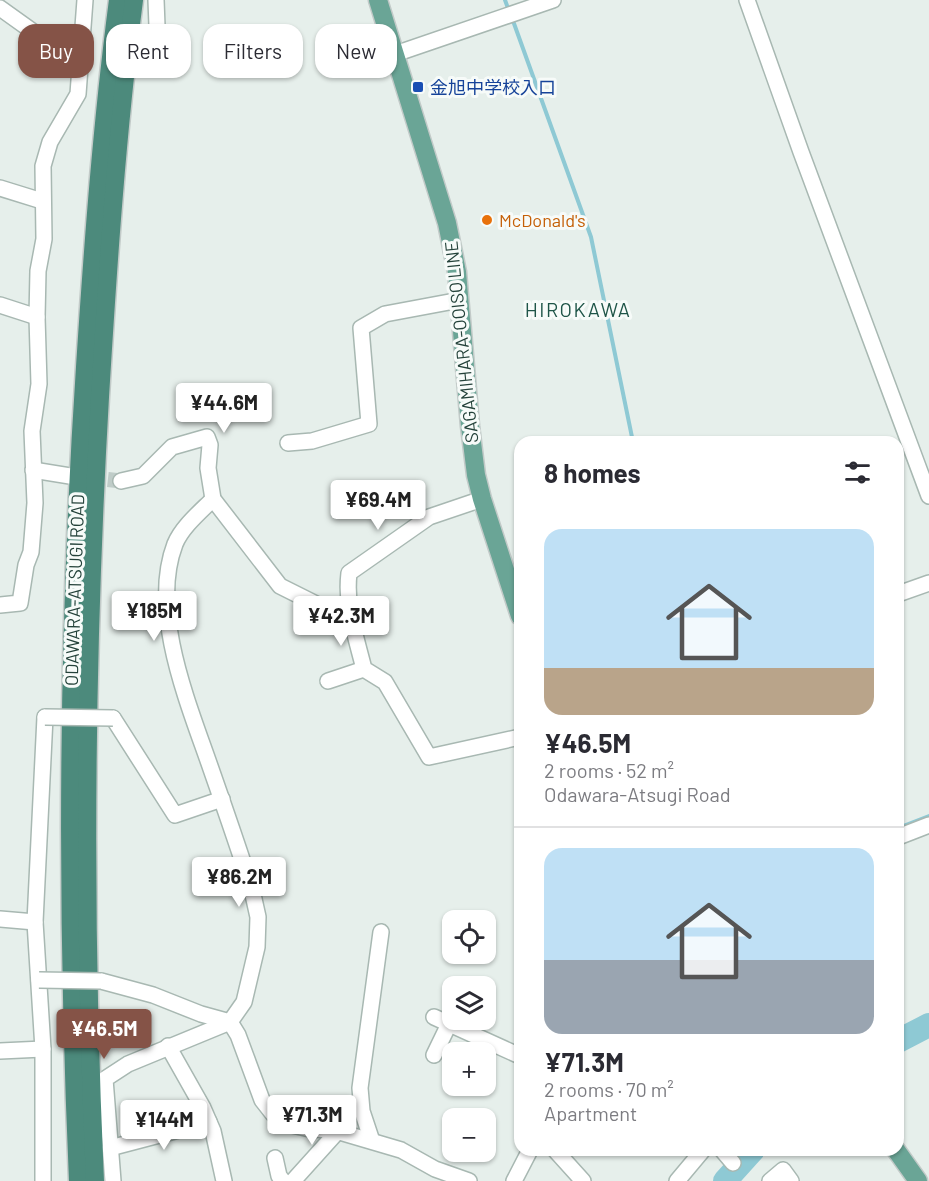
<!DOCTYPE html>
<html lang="en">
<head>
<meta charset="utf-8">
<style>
  :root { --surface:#fff; --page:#f2f2f3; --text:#2b2b33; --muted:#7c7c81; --line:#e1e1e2; --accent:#855347 }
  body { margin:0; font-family:Barlow,"Noto Sans JP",sans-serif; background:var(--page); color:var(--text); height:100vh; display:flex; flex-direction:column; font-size:22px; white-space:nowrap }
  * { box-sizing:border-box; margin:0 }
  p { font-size:20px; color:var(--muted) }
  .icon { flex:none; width:33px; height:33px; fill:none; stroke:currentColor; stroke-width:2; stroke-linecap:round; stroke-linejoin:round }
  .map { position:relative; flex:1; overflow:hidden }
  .sheet { position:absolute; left:514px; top:436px; width:390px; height:720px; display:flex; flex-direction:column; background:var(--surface); border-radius:18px; box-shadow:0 2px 4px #0004 }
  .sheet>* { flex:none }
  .guide { position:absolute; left:18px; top:24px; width:406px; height:54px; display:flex; gap:12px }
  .controls { position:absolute; left:442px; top:910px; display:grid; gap:12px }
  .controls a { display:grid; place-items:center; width:54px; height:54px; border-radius:12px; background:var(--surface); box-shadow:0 2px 4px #0004; font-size:30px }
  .price { position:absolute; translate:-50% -51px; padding:0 14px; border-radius:6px; background:#fff; color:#222; font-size:20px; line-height:39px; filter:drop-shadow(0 2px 3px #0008) }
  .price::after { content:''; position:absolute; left:50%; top:36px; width:18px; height:14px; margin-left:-9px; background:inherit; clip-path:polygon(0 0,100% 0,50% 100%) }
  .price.current { background:var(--accent); color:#fff }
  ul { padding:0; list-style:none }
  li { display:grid; align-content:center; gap:12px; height:318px; padding:0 30px }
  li+li { border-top:2px solid var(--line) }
  li span { display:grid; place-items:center; height:186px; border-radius:18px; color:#555 }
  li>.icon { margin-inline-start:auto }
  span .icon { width:108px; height:108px; fill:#fffc; stroke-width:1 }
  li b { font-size:26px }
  h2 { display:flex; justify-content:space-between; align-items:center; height:72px; padding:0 30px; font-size:26px }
  .chip { padding:0 21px; border-radius:18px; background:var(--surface); box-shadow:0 2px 4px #0004; font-size:21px; line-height:54px }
  .chip.current { background:var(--accent); color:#fff }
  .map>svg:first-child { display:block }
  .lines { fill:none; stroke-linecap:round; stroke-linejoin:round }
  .stream { stroke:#8ec9d4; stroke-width:4 }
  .river { stroke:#8ec9d4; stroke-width:24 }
  .minor-tunnel { stroke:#bfccc8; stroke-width:15; stroke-dasharray:15 8; stroke-linecap:butt }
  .minor-casing { stroke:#a8b8b2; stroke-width:18 }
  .primary-casing { stroke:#c2cac8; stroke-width:21 }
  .trunk-casing { stroke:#c2cac8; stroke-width:21 }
  .minor { stroke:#fff; stroke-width:15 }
  .primary { stroke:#6aa596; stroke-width:18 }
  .trunk { stroke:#4c8a7c; stroke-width:18 }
  .minor-bridge-casing { stroke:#a8b8b2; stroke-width:18; stroke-linecap:butt }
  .minor-bridge { stroke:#fff; stroke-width:15 }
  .transit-dot { fill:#1a4fb4; stroke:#f7fbf9; stroke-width:2 }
  .food-dot { fill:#e8710a; stroke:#f7fbf9; stroke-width:2 }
  .labels { text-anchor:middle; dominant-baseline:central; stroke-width:6; stroke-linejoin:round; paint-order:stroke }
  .transit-label { font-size:18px; fill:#164399; stroke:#f7fbf9; text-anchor:start }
  .food-label { font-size:18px; fill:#c56008; stroke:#f7fbf9; text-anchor:start }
  .street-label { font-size:18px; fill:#24423a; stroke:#f7fbf9 }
  .neighbourhood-label { font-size:20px; letter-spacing:1.5px; fill:#1f5548; stroke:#f7fbf9 }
</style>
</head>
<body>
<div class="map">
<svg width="929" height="1181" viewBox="0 0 929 1181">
  <rect width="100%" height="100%" fill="#e6efeb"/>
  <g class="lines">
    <!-- stream -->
    <g class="stream">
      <path d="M505,0l4,11"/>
      <path d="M512,18l79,219 42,205"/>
      <path d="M898,828l31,-12"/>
    </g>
    <!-- river -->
    <g class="river">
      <path d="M898,1041l31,-16"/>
      <path d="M725,1181l28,-31"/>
    </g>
    <!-- minor-tunnel -->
    <path class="minor-tunnel" d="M85,477l36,4"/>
    <defs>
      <g id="minor">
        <path d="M156,0l1,26"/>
        <path d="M747,0l54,152 128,344"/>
        <path d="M0,8l81,58"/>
        <path d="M395,54l158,-54"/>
        <path d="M0,188l42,13"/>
        <path d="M0,305l37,12"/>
        <path d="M288,443l24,-2 57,-17 -8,-96 24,-14 75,-14"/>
        <path d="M33,470l37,6"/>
        <path d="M121,481l22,-5 29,-29 35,-10 3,8 -2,23 5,31 67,87 54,27 17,3"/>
        <path d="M482,499l-53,18 -80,56c-4,33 7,64 15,96l21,13 44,75 91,-20"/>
        <path d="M898,594l31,-11"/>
        <path d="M0,605l20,-2 6,-38 5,-13 4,-49 -3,-72 7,-47 -2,-67 1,-46 6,-32 -1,-73 7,-24 28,-48 7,-94"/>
        <path d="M328,681l36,-12"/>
        <path d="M113,718l62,97 47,-16"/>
        <path d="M898,837l31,-12"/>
        <path d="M0,919l35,3"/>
        <path d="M101,981l52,14 48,19 29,8 8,13 24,65 11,14 19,11 18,4 23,1 68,20 34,19 34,12"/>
        <path d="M434,1017l86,39"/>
        <path d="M168,1046l35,62 10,23 11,50"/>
        <path d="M0,1051l43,-2"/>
        <path d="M434,1055l15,-31"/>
        <path d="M372,1141l-10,-30 -2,-23 21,-156"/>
        <path d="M110,1148l99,-26"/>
        <path d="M555,1150l28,31"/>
        <path d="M722,1150l11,13"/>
        <path d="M275,1158l4,18 4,5"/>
        <path d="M43,1181v-132l-8,-127 10,-205"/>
        <path d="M113,1181l-8,-102 23,-15 102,-42 14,-20 13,-55 1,-30 -6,-27c-13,-41 -27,-81 -41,-121 -22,-64 -62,-157 -36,-225 7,-17 25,-32 38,-45"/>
        <path d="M293,1181l45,-50"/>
        <path d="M514,1181l16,-31"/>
        <path d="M677,1181l26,-31"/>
        <path d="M770,1181l13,-11 8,11"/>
      </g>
      <g id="primary">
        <path d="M378,0l69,223 10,49 13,154 6,49 6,24 38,117"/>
        <path d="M896,1150l22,31"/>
      </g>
      <g id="trunk">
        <path d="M78,1181c-12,-271 -11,-543 7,-814 8,-123 17,-245 33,-367"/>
        <path d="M95,1181c-12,-262 -10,-523 5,-784 8,-133 17,-265 34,-397"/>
      </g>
    </defs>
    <!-- minor casing -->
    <use href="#minor" class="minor-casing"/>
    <!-- primary casing -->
    <use href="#primary" class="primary-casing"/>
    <!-- trunk casing -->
    <use href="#trunk" class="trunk-casing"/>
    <!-- minor -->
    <use href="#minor" class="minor"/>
    <!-- primary -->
    <use href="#primary" class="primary"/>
    <!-- trunk -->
    <use href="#trunk" class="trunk"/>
    <defs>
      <g id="minor-bridge">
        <path d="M45,717l68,1"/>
        <path d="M39,980l62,1"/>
      </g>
    </defs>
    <!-- minor-bridge casing -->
    <use href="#minor-bridge" class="minor-bridge-casing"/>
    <!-- minor-bridge -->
    <use href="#minor-bridge" class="minor-bridge"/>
  </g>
  <!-- markers -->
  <rect class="transit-dot" x="412" y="81" width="12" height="12" rx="3"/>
  <circle class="food-dot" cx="487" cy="220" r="6"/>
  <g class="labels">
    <!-- transit labels -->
    <g class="transit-label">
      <text x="430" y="87">金旭中学校入口</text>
    </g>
    <!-- food labels -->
    <g class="food-label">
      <text x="499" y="220">McDonald's</text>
    </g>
    <!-- street labels -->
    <g class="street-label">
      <text transform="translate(461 342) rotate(-96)">SAGAMIHARA-OOISO LINE</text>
      <text transform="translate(74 590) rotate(-88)">ODAWARA-ATSUGI ROAD</text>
    </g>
    <!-- neighbourhood labels -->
    <g class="neighbourhood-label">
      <text x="578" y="309">HIROKAWA</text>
    </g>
  </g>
</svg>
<div class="controls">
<a><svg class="icon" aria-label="locate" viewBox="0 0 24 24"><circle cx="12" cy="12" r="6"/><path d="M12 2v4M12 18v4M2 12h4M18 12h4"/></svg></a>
<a><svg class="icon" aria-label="layers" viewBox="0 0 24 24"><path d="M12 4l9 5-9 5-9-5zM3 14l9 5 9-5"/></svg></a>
<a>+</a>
<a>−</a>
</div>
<b class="price" style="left:224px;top:434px">¥44.6M</b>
<b class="price" style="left:378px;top:531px">¥69.4M</b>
<b class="price" style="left:154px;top:642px">¥185M</b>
<b class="price" style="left:341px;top:647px">¥42.3M</b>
<b class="price" style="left:239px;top:908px">¥86.2M</b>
<b class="price current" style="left:104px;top:1060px">¥46.5M</b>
<b class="price" style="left:312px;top:1146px">¥71.3M</b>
<b class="price" style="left:164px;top:1151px">¥144M</b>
<div class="guide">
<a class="chip current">Buy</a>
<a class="chip">Rent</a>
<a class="chip">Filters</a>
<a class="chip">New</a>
</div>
<section class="sheet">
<h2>8 homes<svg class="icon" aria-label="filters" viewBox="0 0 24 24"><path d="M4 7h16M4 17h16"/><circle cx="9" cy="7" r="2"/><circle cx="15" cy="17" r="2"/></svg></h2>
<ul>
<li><span style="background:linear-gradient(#bfe0f5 75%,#b9a48a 0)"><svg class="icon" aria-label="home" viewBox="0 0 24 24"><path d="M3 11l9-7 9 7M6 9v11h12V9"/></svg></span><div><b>¥46.5M</b><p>2 rooms · 52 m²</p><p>Odawara-Atsugi Road</p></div></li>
<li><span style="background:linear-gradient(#bfe0f5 60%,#9aa5b1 0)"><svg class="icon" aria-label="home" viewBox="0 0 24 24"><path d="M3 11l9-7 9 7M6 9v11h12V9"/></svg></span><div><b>¥71.3M</b><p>2 rooms · 70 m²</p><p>Apartment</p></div></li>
</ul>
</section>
</div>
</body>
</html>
